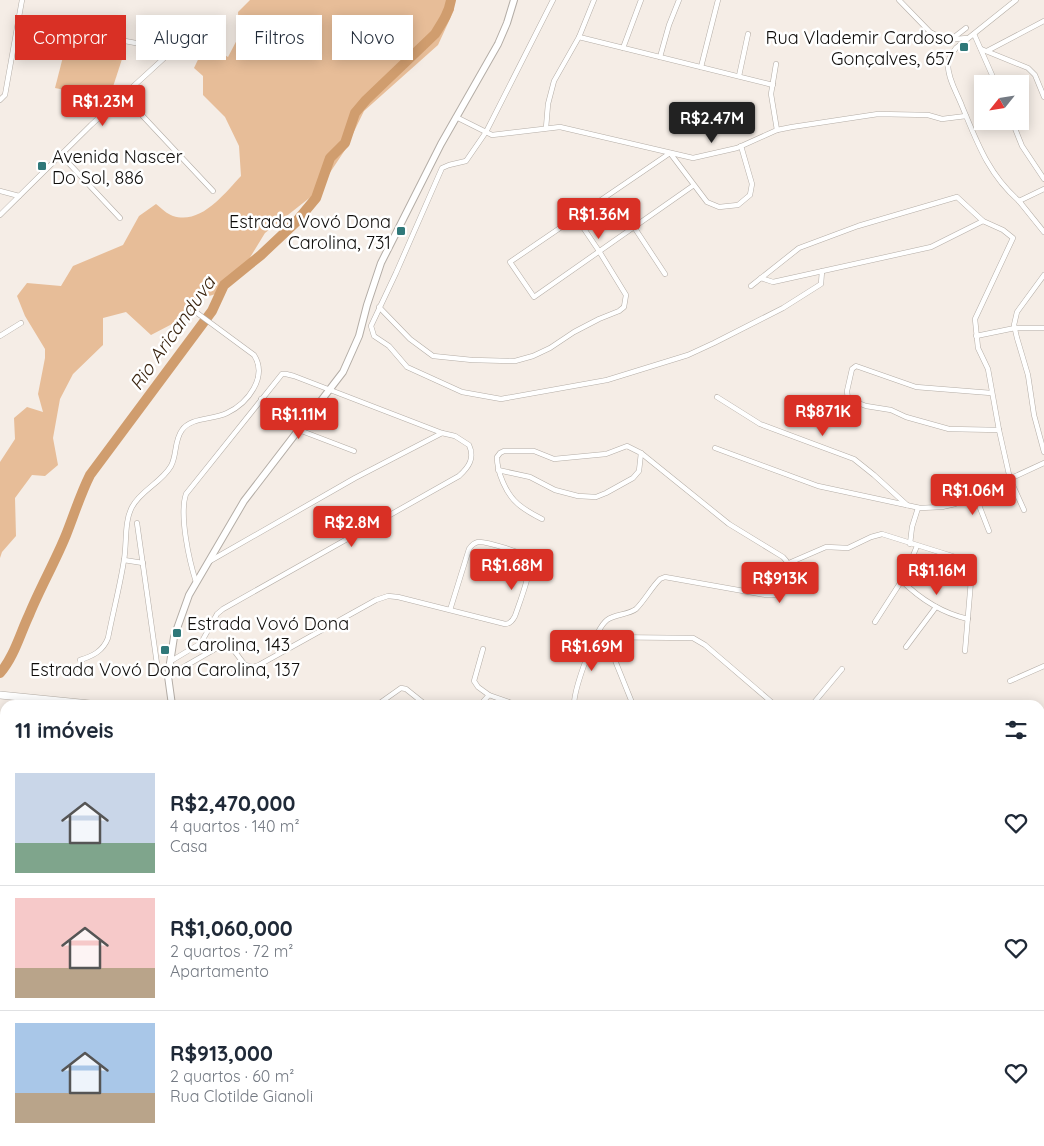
<!DOCTYPE html>
<html lang="pt">
<head>
<meta charset="utf-8">
<style>
  :root { --surface:#fff; --page:#f2f2f3; --text:#1f2937; --muted:#747a83; --line:#e0e1e3; --accent:#d93025 }
  body { margin:0; font-family:Quicksand,sans-serif; background:var(--page); color:var(--text); height:100vh; display:flex; flex-direction:column; font-size:19px; white-space:nowrap }
  * { box-sizing:border-box; margin:0 }
  p { font-size:16px; color:var(--muted) }
  .icon { flex:none; width:28px; height:28px; fill:none; stroke:currentColor; stroke-width:2; stroke-linecap:round; stroke-linejoin:round }
  .map { position:relative; flex:1; overflow:hidden }
  .side { position:absolute; left:0px; top:700px; width:1045px; height:446px; display:flex; flex-direction:column; background:var(--surface); border-radius:15px 15px 0 0; box-shadow:0 2px 12px #0003 }
  .side>* { flex:none }
  .guide { position:absolute; left:15px; top:15px; width:500px; height:45px; display:flex; gap:10px }
  .needle { width:32px; rotate:240deg }
  .buttons { position:absolute; left:974px; top:75px; display:grid; gap:10px }
  .buttons a { display:grid; place-items:center; width:55px; height:55px; border-radius:0px; background:var(--surface); box-shadow:0 2px 12px #0003; font-size:25px }
  .price { position:absolute; translate:-50% -42px; padding:0 11px; border-radius:5px; background:var(--accent); color:#fff; font-size:16px; line-height:32px; filter:drop-shadow(0 1px 2px #0008) }
  .price::after { content:''; position:absolute; left:50%; top:30px; width:15px; height:11px; margin-left:-8px; background:inherit; clip-path:polygon(0 0,100% 0,50% 100%) }
  .price.active { background:#222; color:#fff }
  ul { padding:0; list-style:none }
  li { display:flex; align-items:center; gap:15px; height:125px; padding:0 15px }
  li+li { border-top:1px solid var(--line) }
  li span { display:grid; place-items:center; flex:none; width:140px; height:100px; border-radius:0px; color:#555 }
  li>.icon { margin-inline-start:auto }
  span .icon { width:60px; height:60px; fill:#fffc; stroke-width:1 }
  li b { font-size:21px }
  h2 { display:flex; justify-content:space-between; align-items:center; height:60px; padding:0 15px; font-size:21px }
  .tag { padding:0 18px; border-radius:0px; background:var(--surface); box-shadow:0 2px 12px #0003; font-size:18px; line-height:45px }
  .tag.active { background:var(--accent); color:#fff }
  .map>svg:first-child { display:block }
  .built { fill:#ecded2 }
  .green { fill:#e7bd98 }
  .lines { fill:none; stroke-linecap:round; stroke-linejoin:round }
  .river { stroke:#d09d6e; stroke-width:10 }
  .street-casing { stroke:#b4ada6; stroke-width:5.5 }
  .secondary-casing { stroke:#b4ada6; stroke-width:8 }
  .primary-casing { stroke:#b4ada6; stroke-width:8 }
  .street { stroke:#fff; stroke-width:4.5 }
  .secondary { stroke:#fff; stroke-width:6 }
  .primary { stroke:#fff; stroke-width:7 }
  .poi-dot { fill:#2f7879; stroke:#fff; stroke-width:2 }
  .labels { text-anchor:middle; dominant-baseline:central; stroke-width:5; stroke-linejoin:round; paint-order:stroke }
  .poi-label { font-size:18px; fill:#0f0d0b; stroke:#fff; text-anchor:end }
  .water-label { font-size:19px; font-style:italic; fill:#3a240f; stroke:#fff }
</style>
</head>
<body>
<div class="map">
<svg width="1044" height="1146" viewBox="0 0 1044 1146">
  <rect width="100%" height="100%" fill="#f5ede6"/>
  <!-- built -->
  <path class="built" d="M515,1141h102l-4,5h-102z"/>
  <!-- green -->
  <g class="green">
    <path d="M250,0h204v10l-16,35 -74,66 -19,39 -28,42 -52,41 -19,31 -27,29 -23,7 -22,23 -23,12 -25,-23 -23,6v27l-30,29 -13,25 -7,39 5,27 -13,11 -13,-1 -17,23 1,38 -14,16 -2,6v-96l15,-23 -1,-21 13,-11 16,5 -5,-18 7,-36v-9l-20,-33 -8,-20 10,-13 34,3 12,-20 50,-21 16,-29 17,-12c5,4 11,10 17,12 28,9 51,-22 68,-40l-2,-30 -14,-29 -22,-22v-19l-9,-8 12,-25 22,14 11,-21 -1,-24z"/>
    <path d="M66,45l57,11 -14,43 -54,-11z"/>
    <path d="M0,802l5,9v239l-5,-1z"/>
    <path d="M175,1141h125l1,5h-123z"/>
  </g>
  <g class="lines">
    <!-- river -->
    <g class="river">
      <path d="M0,673c14,-16 20,-39 29,-58 11,-27 26,-53 37,-80 8,-20 14,-40 24,-60l122,-164 12,-26 37,-30 35,-33 20,-24 14,-40 15,-15 10,-30 11,-13 69,-66c7,-11 14,-21 16,-34"/>
      <path d="M0,777l5,10"/>
      <path d="M306,1141l3,5"/>
    </g>
    <defs>
      <g id="street">
        <path d="M553,0l-67,132 -20,29 -17,4 -7,3 -46,105 -25,53 3,10 15,10 18,21 55,25 39,7 106,-19 81,-25 26,-12 69,-35 38,-24 1,-13"/>
        <path d="M899,0l31,32 15,8 22,-2"/>
        <path d="M1016,0l-60,48c-4,5 -8,11 -8,17 0,14 9,28 14,41 15,36 26,68 57,95l25,-12"/>
        <path d="M77,32l96,18"/>
        <path d="M974,34l22,50"/>
        <path d="M579,37l194,48"/>
        <path d="M953,38l13,-10"/>
        <path d="M623,48l18,-48"/>
        <path d="M981,49l47,19 7,7 9,22"/>
        <path d="M987,51l57,-30"/>
        <path d="M660,57l9,-32 10,-25"/>
        <path d="M776,64l-5,30 6,36"/>
        <path d="M701,67l17,-67"/>
        <path d="M739,76l9,-42"/>
        <path d="M123,95l90,96"/>
        <path d="M0,100l5,-5 17,-95"/>
        <path d="M456,117l36,18 68,-8 133,31 44,-10 40,-18 15,-3 86,-13 50,1 14,4 24,-3"/>
        <path d="M1012,121l10,25 22,33"/>
        <path d="M546,128l2,-24 6,-23 25,-44 15,-37"/>
        <path d="M61,155l59,63"/>
        <path d="M694,185l-160,112 -24,-35 160,-109 37,49 12,5 19,-2 12,-10 2,-11 -11,-38"/>
        <path d="M0,191l19,5"/>
        <path d="M1019,201l25,31"/>
        <path d="M0,215l91,-90 82,-75 30,-15"/>
        <path d="M634,227l31,47"/>
        <path d="M1044,275l-27,37 -3,13 3,13 11,37 6,40 10,37"/>
        <path d="M761,278l12,4 158,-35 52,-26"/>
        <path d="M751,286l48,-38 59,-22 99,-29 26,24 20,9 10,8 -38,81 3,29 10,21 11,61 11,49 14,31"/>
        <path d="M379,307l31,32 23,17 39,4 43,1 18,-5 17,-8 24,-16 25,-13 20,-8 5,-4 2,-12 -27,-44 -23,-34"/>
        <path d="M0,336l21,-13"/>
        <path d="M976,336l39,-8h29"/>
        <path d="M991,393l-75,-6 -60,-21 -4,3 -5,22 1,8 18,7 25,4 15,7 43,12 50,1"/>
        <path d="M717,397l43,27 94,35 20,16 33,30"/>
        <path d="M261,399l38,31 55,21"/>
        <path d="M715,448l103,38 102,22 22,-1 13,-3 89,-41"/>
        <path d="M498,470l32,7 25,13 23,6 18,1 10,-4 27,-15 6,-7 2,-18"/>
        <path d="M975,495l14,36"/>
        <path d="M542,519c-8,-4 -17,-9 -24,-15 -12,-10 -21,-32 -21,-47l3,-4 4,-2h30l20,8 52,-5 21,-8 14,7 88,71 54,33c10,10 9,20 4,32l-10,6h-11l-101,-18 -5,2c-9,9 -15,21 -24,30 -8,6 -21,5 -29,11 -12,9 -33,69 -33,85"/>
        <path d="M137,523l20,141 3,7 8,5 54,-31 10,3 13,17 8,2 6,-2 117,-65 12,-4 10,1 107,27c5,0 8,-4 10,-8 4,-12 18,-47 14,-57 -3,-6 -44,-18 -51,-17 -5,1 -7,4 -9,7l-19,61"/>
        <path d="M910,544l2,-17 6,-19"/>
        <path d="M124,560l19,3"/>
        <path d="M210,561l145,-83 87,-45"/>
        <path d="M789,563l37,-16 22,1 23,-11 11,-3 86,27 4,8 -7,82"/>
        <path d="M901,580c19,19 41,33 67,39"/>
        <path d="M875,622l29,-45 13,-31"/>
        <path d="M596,637l97,1 12,7 70,60"/>
        <path d="M606,638l27,67"/>
        <path d="M906,647l30,-40"/>
        <path d="M483,649l-9,32 4,6 11,8"/>
        <path d="M80,660c13,-4 23,-9 28,-22 5,-26 12,-52 16,-78 3,-17 0,-38 8,-53 9,-17 29,-24 39,-41 6,-11 3,-25 11,-36 9,-13 31,-10 45,-17 21,-10 41,-36 27,-58l-61,-45"/>
        <path d="M171,661l30,-18 16,-29 6,-5 236,-133c10,-9 16,-18 10,-31l-14,-9 -13,-3 -148,-57 -8,-2h-4l-96,120c-7,21 3,66 10,88"/>
        <path d="M1010,681l34,-15"/>
        <path d="M377,705l24,-17 5,1 20,16"/>
        <path d="M480,705l9,-10 28,10"/>
        <path d="M812,705l30,-36"/>
        <path d="M1040,782l4,4"/>
        <path d="M1040,874l4,3"/>
        <path d="M1040,928l4,2"/>
        <path d="M1040,982l4,-3"/>
        <path d="M1040,1033l4,5"/>
        <path d="M0,1080l4,-5"/>
        <path d="M1040,1099l4,5"/>
        <path d="M124,1141l2,5"/>
        <path d="M457,1141l3,5"/>
        <path d="M769,1141l1,5"/>
        <path d="M785,1141l10,5"/>
        <path d="M868,1141l3,2"/>
        <path d="M937,1141l4,5"/>
        <path d="M978,1141l3,5"/>
        <path d="M1026,1141l4,5"/>
        <path d="M0,1144l5,-9"/>
        <path d="M421,1146l5,-5"/>
      </g>
      <path id="secondary" d="M172,705l-4,-29 6,-39 15,-42 55,-94 99,-129 16,-36 8,-31 14,-42 60,-119 57,-100 9,-21 7,-23"/>
      <g id="primary">
        <path d="M0,695l100,10"/>
        <path d="M432,1141l4,5"/>
      </g>
    </defs>
    <!-- street casing -->
    <use href="#street" class="street-casing"/>
    <!-- secondary casing -->
    <use href="#secondary" class="secondary-casing"/>
    <!-- primary casing -->
    <use href="#primary" class="primary-casing"/>
    <!-- street -->
    <use href="#street" class="street"/>
    <!-- secondary -->
    <use href="#secondary" class="secondary"/>
    <!-- primary -->
    <use href="#primary" class="primary"/>
  </g>
  <!-- markers -->
  <g class="poi-dot">
    <rect x="959" y="42" width="10" height="10" rx="2.5"/>
    <rect x="37" y="161" width="10" height="10" rx="2.5"/>
    <rect x="396" y="226" width="10" height="10" rx="2.5"/>
    <rect x="172" y="628" width="10" height="10" rx="2.5"/>
    <rect x="160" y="645" width="10" height="10" rx="2.5"/>
  </g>
  <g class="labels">
    <!-- poi labels -->
    <g class="poi-label">
      <text x="954" y="37">Rua Vlademir Cardoso<tspan x="954" dy="21">Gonçalves, 657</tspan></text>
      <text x="52" y="156" text-anchor="start">Avenida Nascer<tspan x="52" dy="21">Do Sol, 886</tspan></text>
      <text x="391" y="221">Estrada Vovó Dona<tspan x="391" dy="21">Carolina, 731</tspan></text>
      <text x="187" y="623" text-anchor="start">Estrada Vovó Dona<tspan x="187" dy="21">Carolina, 143</tspan></text>
      <text x="165" y="669" text-anchor="middle">Estrada Vovó Dona Carolina, 137</text>
    </g>
    <!-- water labels -->
    <g class="water-label">
      <text transform="translate(172 333) rotate(-55)">Rio Aricanduva</text>
    </g>
  </g>
</svg>
<div class="buttons">
<a><svg class="needle" viewBox="-14 -14 28 28"><path d="M0-13l5 13h-10z" fill="#e53935"/><path d="M0 13l5-13h-10z" fill="#747a83"/></svg></a>
</div>
<b class="price" style="left:103px;top:127px">R$1.23M</b>
<b class="price active" style="left:712px;top:144px">R$2.47M</b>
<b class="price" style="left:599px;top:240px">R$1.36M</b>
<b class="price" style="left:823px;top:437px">R$871K</b>
<b class="price" style="left:299px;top:440px">R$1.11M</b>
<b class="price" style="left:973px;top:516px">R$1.06M</b>
<b class="price" style="left:352px;top:548px">R$2.8M</b>
<b class="price" style="left:512px;top:591px">R$1.68M</b>
<b class="price" style="left:937px;top:596px">R$1.16M</b>
<b class="price" style="left:780px;top:604px">R$913K</b>
<b class="price" style="left:592px;top:672px">R$1.69M</b>
<div class="guide">
<a class="tag active">Comprar</a>
<a class="tag">Alugar</a>
<a class="tag">Filtros</a>
<a class="tag">Novo</a>
</div>
<section class="side">
<h2>11 imóveis<svg class="icon" aria-label="filters" viewBox="0 0 24 24"><path d="M4 7h16M4 17h16"/><circle cx="9" cy="7" r="2"/><circle cx="15" cy="17" r="2"/></svg></h2>
<ul>
<li><span style="background:linear-gradient(#c9d6e8 70%,#7fa58c 0)"><svg class="icon" aria-label="home" viewBox="0 0 24 24"><path d="M3 11l9-7 9 7M6 9v11h12V9"/></svg></span><div><b>R$2,470,000</b><p>4 quartos · 140 m²</p><p>Casa</p></div><svg class="icon" aria-label="heart" viewBox="0 0 24 24"><path d="M12 20l-8-8c-3-5 5-10 8-4 3-6 11-1 8 4z"/></svg></li>
<li><span style="background:linear-gradient(#f6c9c9 70%,#b9a48a 0)"><svg class="icon" aria-label="home" viewBox="0 0 24 24"><path d="M3 11l9-7 9 7M6 9v11h12V9"/></svg></span><div><b>R$1,060,000</b><p>2 quartos · 72 m²</p><p>Apartamento</p></div><svg class="icon" aria-label="heart" viewBox="0 0 24 24"><path d="M12 20l-8-8c-3-5 5-10 8-4 3-6 11-1 8 4z"/></svg></li>
<li><span style="background:linear-gradient(#a9c7e8 70%,#b9a48a 0)"><svg class="icon" aria-label="home" viewBox="0 0 24 24"><path d="M3 11l9-7 9 7M6 9v11h12V9"/></svg></span><div><b>R$913,000</b><p>2 quartos · 60 m²</p><p>Rua Clotilde Gianoli</p></div><svg class="icon" aria-label="heart" viewBox="0 0 24 24"><path d="M12 20l-8-8c-3-5 5-10 8-4 3-6 11-1 8 4z"/></svg></li>
</ul>
</section>
</div>
</body>
</html>
